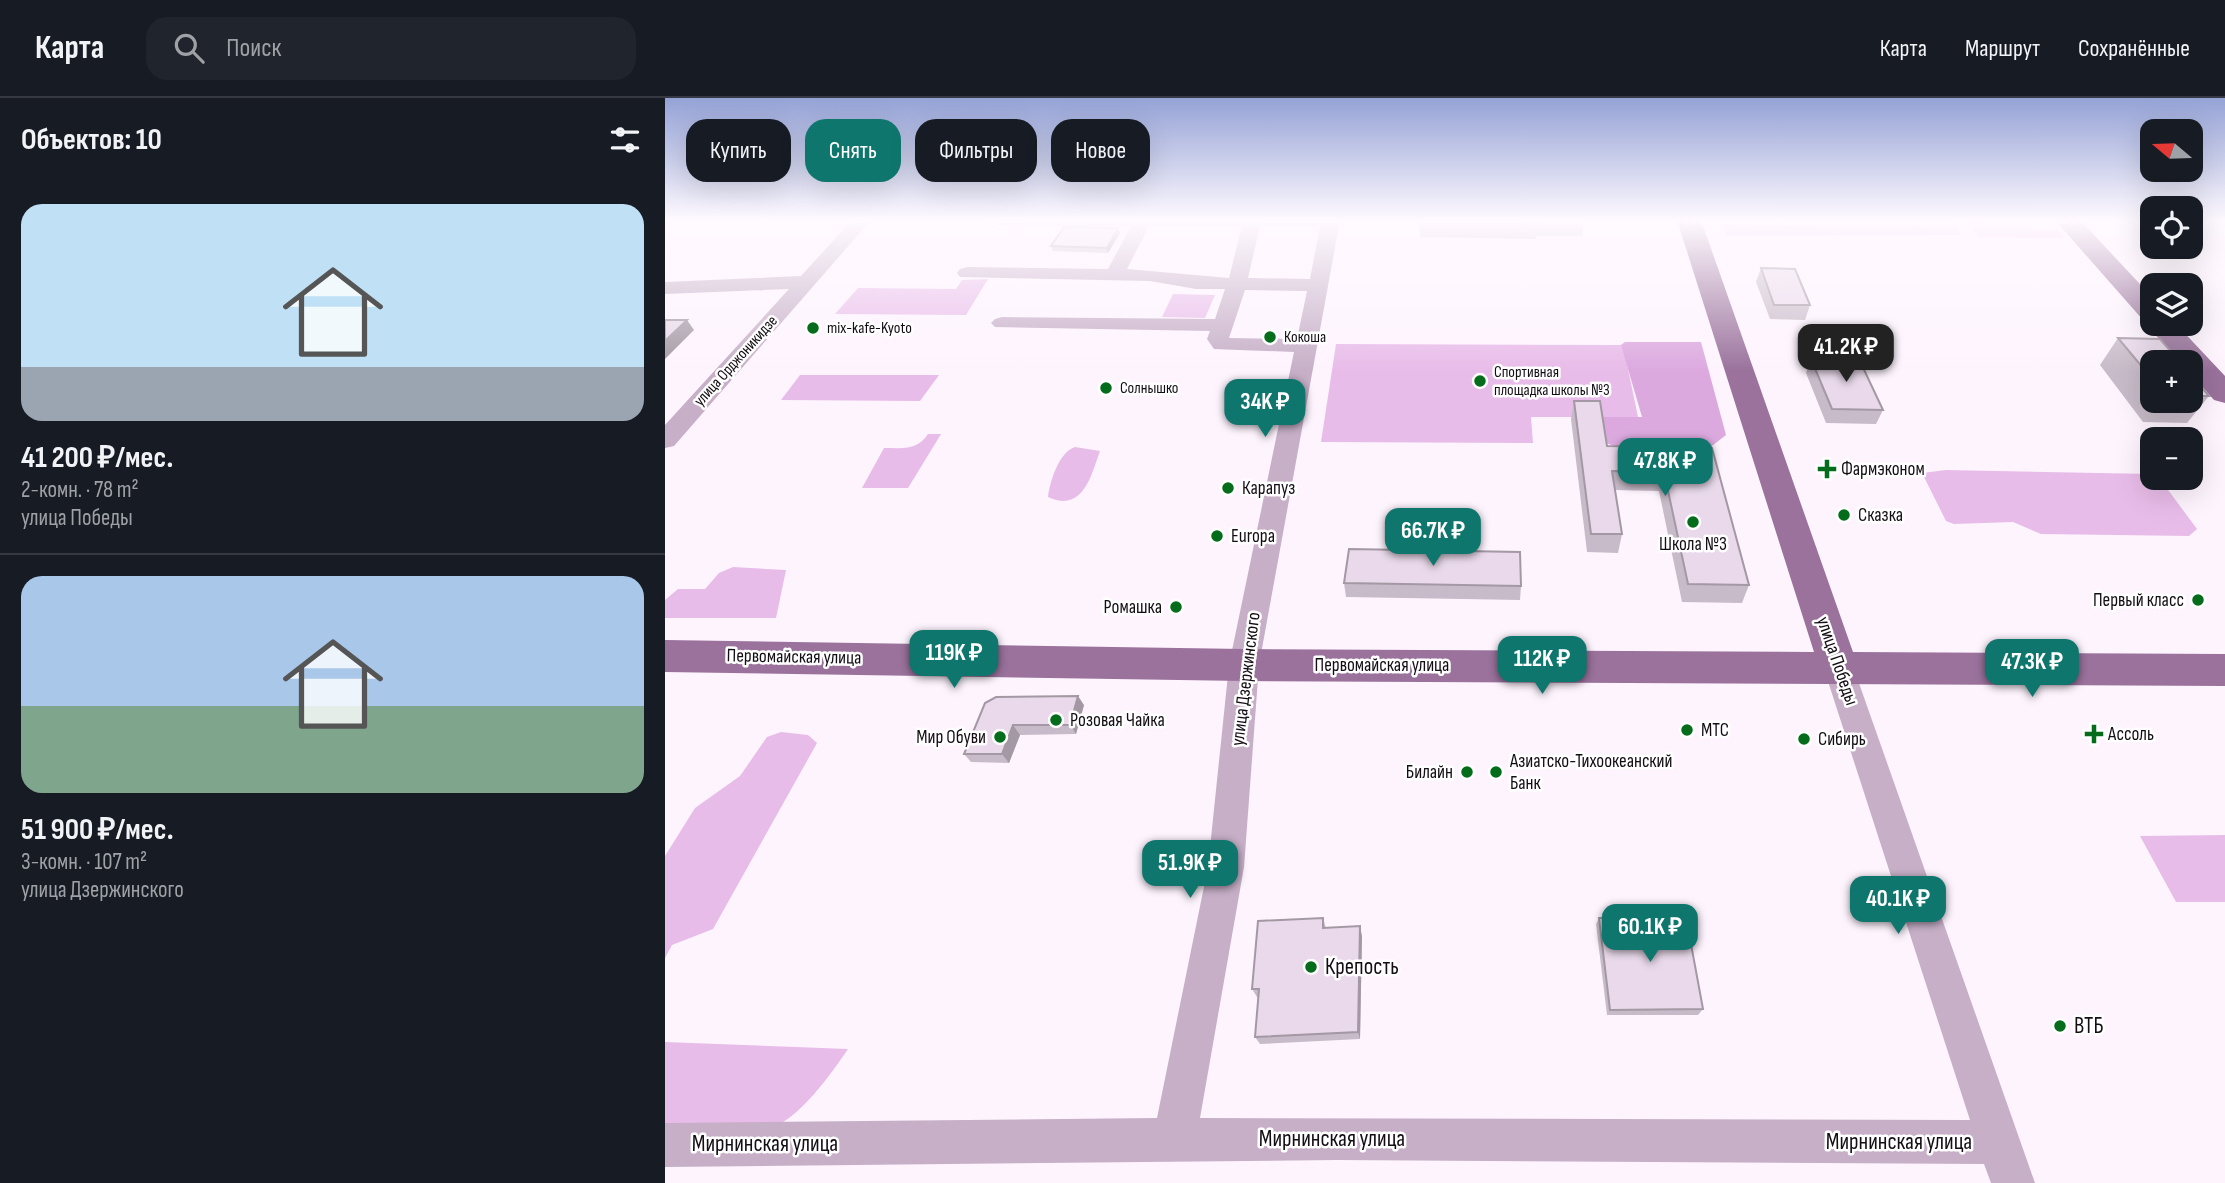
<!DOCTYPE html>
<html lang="ru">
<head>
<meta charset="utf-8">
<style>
  :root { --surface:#171b24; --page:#20242c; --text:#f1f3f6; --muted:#9ea1a6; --line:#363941; --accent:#0f766e }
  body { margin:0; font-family:"Sofia Sans Condensed",sans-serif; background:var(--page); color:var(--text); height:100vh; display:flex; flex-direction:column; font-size:26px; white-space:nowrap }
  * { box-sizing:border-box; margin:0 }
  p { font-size:23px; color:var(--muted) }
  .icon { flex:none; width:38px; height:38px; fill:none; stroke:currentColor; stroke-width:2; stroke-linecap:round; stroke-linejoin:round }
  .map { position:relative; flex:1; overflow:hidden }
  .sheet { display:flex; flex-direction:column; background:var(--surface); width:665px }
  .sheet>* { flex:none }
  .hud { position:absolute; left:21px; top:21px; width:665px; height:63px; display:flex; gap:14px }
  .needle { width:46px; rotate:289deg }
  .fabs { position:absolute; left:1475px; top:21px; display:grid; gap:14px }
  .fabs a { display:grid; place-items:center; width:63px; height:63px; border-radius:14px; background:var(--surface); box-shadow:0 7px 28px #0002; font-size:35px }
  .price { position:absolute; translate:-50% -60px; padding:0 16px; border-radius:14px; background:var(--accent); color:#fff; font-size:23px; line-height:46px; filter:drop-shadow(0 2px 4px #0008) }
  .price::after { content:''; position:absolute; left:50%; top:42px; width:21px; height:16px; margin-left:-10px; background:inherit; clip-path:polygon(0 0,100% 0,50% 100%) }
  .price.selected { background:#222; color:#fff }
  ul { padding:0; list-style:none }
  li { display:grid; align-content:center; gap:14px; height:371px; padding:0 21px }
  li+li { border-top:2px solid var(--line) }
  li span { display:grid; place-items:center; height:217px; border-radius:21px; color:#555 }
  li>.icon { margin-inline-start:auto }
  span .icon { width:126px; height:126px; fill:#fffc; stroke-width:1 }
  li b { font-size:30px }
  h2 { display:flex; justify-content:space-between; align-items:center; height:84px; padding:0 21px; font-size:30px }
  .pill { padding:0 24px; border-radius:21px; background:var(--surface); box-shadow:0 7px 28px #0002; font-size:24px; line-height:63px }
  .pill.selected { background:var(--accent); color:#fff }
  header { display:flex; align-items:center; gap:42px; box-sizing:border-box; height:98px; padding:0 35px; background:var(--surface); border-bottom:2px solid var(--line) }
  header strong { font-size:33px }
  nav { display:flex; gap:38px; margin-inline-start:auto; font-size:24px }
  .search { width:490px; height:63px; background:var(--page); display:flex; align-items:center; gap:18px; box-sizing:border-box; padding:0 24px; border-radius:21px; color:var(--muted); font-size:26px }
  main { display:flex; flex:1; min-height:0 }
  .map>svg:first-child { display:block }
  .green { fill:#e8bce9 }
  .forest { fill:#dca9df }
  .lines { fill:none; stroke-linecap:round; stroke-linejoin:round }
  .minor { fill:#c6afc7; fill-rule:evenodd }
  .major { fill:#9a729c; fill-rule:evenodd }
  .wall { fill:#c8bbc9 }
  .shaded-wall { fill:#a398a4 }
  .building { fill:#e9d9ea; stroke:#a398a4; stroke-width:2 }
  .poi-dot { fill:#046c1b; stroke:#fff; stroke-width:2.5 }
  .labels { text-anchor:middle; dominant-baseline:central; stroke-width:5; stroke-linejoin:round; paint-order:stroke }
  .far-poi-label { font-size:16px; fill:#140e14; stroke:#fff; text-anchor:start }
  .far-street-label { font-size:16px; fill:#140e14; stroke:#fff }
  .poi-label { font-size:19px; fill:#140e14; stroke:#fff; text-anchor:start }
  .street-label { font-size:19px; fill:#140e14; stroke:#fff }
  .near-poi-label { font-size:23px; fill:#140e14; stroke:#fff; text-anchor:start }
  .near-street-label { font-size:23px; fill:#140e14; stroke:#fff }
</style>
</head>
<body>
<header>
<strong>Карта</strong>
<div class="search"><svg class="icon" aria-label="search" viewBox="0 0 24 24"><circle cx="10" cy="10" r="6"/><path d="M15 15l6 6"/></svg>Поиск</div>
<nav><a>Карта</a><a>Маршрут</a><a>Сохранённые</a></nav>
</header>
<main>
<section class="sheet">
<h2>Объектов: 10<svg class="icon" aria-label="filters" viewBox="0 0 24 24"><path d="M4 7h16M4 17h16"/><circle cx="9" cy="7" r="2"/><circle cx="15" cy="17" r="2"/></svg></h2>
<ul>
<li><span style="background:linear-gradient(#bfe0f5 75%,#9aa5b1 0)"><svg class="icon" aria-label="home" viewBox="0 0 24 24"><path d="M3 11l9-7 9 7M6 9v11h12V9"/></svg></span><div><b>41 200 ₽/мес.</b><p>2-комн. · 78 m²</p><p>улица Победы</p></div></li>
<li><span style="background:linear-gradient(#a9c7e8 60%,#7fa58c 0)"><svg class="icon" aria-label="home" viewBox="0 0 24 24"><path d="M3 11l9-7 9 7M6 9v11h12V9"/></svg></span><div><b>51 900 ₽/мес.</b><p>3-комн. · 107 m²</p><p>улица Дзержинского</p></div></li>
</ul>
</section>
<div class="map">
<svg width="1560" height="1085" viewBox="0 0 1560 1085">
  <rect width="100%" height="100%" fill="#fef4fe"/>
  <!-- green -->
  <g class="green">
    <path d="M1071,122h312l3,3z"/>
    <path d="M1058,127l234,3 4,7 -234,1z"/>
    <path d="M1307,130l85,1 7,9 -86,-1z"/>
    <path d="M323,181l-22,36 -131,-1 23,-26 98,1 6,-9z"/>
    <path d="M508,196l42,1 -10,23 -43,-1z"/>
    <path d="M671,246l287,1 15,72h-107l2,26 -212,-1z"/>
    <path d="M135,277h139l-19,26 -139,-1z"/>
    <path d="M263,336h13l-33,54h-46l22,-40c18,0 33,3 44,-14z"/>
    <path d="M410,349l25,4c-9,25 -17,62 -52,46 2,-16 11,-45 27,-50z"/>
    <path d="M1281,372l205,4 9,5 37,50 -8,7 -148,-2 -28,-12 -59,2 -8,-3 -24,-48z"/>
    <path d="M68,469l53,3 -10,48h-111v-18l13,-11h27l14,-16z"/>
    <path d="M116,634l27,3 9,8 -104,186 -41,16 -7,13v-102l30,-48 45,-32 27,-39z"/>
    <path d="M1560,737v67h-49l-36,-66z"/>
    <path d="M0,944l183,7c-17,25 -50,72 -80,80 -17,5 -81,-2 -103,-3z"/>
  </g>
  <!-- forest -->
  <path class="forest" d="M960,244h76l25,93 -18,14h-86l-16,-6 -8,-26h44l-21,-72z"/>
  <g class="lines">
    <!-- minor -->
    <g class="minor">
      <path d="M187,122h19l-197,226 -9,2v-23l124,-136 -124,5v-12l136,-6z"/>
      <path d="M323,122h352l-81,445 -15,202 -44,251 770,2 -146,-451 4,-9 11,-3 11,3 4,9 181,514h-44l-7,-19 -647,-4 -672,7v-44l492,-5 51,-251 21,-202 65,-313 -80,-3 -7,-10 3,-8 -215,-4 -4,-4 4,-4 7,-2 213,2 10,-30h-29l-46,-8 -190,-4 -3,-4 3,-4 7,-2 141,2 23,-43 -134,-1zM484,128h93l-13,52 -102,-9zM595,128h60l-10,53 -62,-1zM580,192l62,1 -10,48 -68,-1z"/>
    </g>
    <!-- major -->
    <g class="major">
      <path d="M1012,122h24l152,432 372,2v32l-981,-5 -579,-9v-32l579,9 570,3z"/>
      <path d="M1390,122h25l73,78v26h23l49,52v27l-11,-3 -23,-26v-12h-11l-29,-32 -4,-6 2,-3 -6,-1z"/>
    </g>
  </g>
  <!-- wall -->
  <g class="wall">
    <path d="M754,122h165l-2,16h-46v3l-116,-2z"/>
    <path d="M455,135l-12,20 -55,-2 -2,-5z"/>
    <path d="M1096,170l49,37 -5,15 -35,-1 -14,-37z"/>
    <path d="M1453,240l35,24v39h38v-26l18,21 -22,27 -44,-1 -43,-57z"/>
    <path d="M1146,261l72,51 -7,14 -50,-1 -20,-50z"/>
    <path d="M909,303l33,45 105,2 37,137 -7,18 -60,-1 -23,-111 -44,-1 7,44 -4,19 -31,-1 -16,-133z"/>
    <path d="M679,485l177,3 -1,14 -174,-3z"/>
    <path d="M320,605l99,2 -8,29 -56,1 -11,28 -38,-1 -7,-8z"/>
    <path d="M658,820l3,10 36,8 -2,103 -100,5 -5,-7 3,-40h-1l-5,-8z"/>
    <path d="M934,820l104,91 -5,6h-91l-11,-91z"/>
  </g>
  <!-- shaded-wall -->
  <g class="shaded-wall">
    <path d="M453,130l2,5 -12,20 -1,-5z"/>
    <path d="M22,222l7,10 -29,29v-18z"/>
    <path d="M413,598l6,9 -8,29 -6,-9z"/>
    <path d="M348,627l7,10 -11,28 -7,-9z"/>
    <path d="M695,828l2,10 -2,103 -2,-7z"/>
  </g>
  <!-- building -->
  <g class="building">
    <path d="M790,122h83v1z"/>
    <path d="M399,129l54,1 -11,20 -56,-2z"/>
    <path d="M1096,170l34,1 15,36h-36z"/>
    <path d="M0,222h22l-22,21z"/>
    <path d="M1453,240l42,1 20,23h-27v18z"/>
    <path d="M1146,261h48l24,51 -51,-1z"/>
    <path d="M1526,277l18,21h-18z"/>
    <path d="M909,303h26l7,45 105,2 37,137 -61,-1 -24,-112 -52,-1 10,63h-31z"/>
    <path d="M684,451l171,3 1,34 -177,-3z"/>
    <path d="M413,598l-8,29h-57l-11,29h-38l21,-51 11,-6z"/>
    <path d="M1021,819l17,92 -93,1 -11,-92z"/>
    <path d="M658,820v10l37,-2 -2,106 -103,5 4,-48h-7l6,-68z"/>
  </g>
  <!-- sky -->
  <linearGradient id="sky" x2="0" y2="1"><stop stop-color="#94a2d6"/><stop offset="0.45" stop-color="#fffaff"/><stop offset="1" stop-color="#fffaff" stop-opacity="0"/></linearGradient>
  <rect width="1560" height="273" fill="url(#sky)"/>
  <!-- markers -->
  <g class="poi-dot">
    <circle cx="148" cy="230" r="7"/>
    <circle cx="605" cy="239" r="7"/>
    <circle cx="815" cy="283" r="7"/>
    <circle cx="441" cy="290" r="7"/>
    <path d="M1158.5 360.5h7v7h7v7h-7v7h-7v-7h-7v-7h7z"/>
    <circle cx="563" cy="390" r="7"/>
    <circle cx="1179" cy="417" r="7"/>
    <circle cx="1028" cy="424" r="7"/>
    <circle cx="552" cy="438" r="7"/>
    <circle cx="1533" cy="502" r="7"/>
    <circle cx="511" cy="509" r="7"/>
    <circle cx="391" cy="622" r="7"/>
    <circle cx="1022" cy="632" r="7"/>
    <path d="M1425.5 625.5h7v7h7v7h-7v7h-7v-7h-7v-7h7z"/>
    <circle cx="335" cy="639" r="7"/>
    <circle cx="1139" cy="641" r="7"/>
    <circle cx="802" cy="674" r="7"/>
    <circle cx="831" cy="674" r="7"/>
    <circle cx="646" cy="869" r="7"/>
    <circle cx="1395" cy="928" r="7"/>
  </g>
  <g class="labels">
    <!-- far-poi labels -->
    <g class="far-poi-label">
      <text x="162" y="230">mix-kafe-Kyoto</text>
      <text x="619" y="239">Кокоша</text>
      <text x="829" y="274">Спортивная<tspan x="829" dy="18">площадка школы №3</tspan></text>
      <text x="455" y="290">Солнышко</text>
    </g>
    <!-- far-street labels -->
    <g class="far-street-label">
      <text transform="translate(71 263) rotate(-48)">улица Орджоникидзе</text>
    </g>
    <!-- poi labels -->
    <g class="poi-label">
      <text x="1176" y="371">Фармэконом</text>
      <text x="577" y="390">Карапуз</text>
      <text x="1193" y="417">Сказка</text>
      <text x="566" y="438">Europa</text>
      <text x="1028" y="446" text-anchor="middle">Школа №3</text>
      <text x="1519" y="502" text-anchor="end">Первый класс</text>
      <text x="497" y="509" text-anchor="end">Ромашка</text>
      <text x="405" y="622">Розовая Чайка</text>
      <text x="1036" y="632">МТС</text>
      <text x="1443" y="636">Ассоль</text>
      <text x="321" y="639" text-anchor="end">Мир Обуви</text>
      <text x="1153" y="641">Сибирь</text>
      <text x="845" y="663">Азиатско-Тихоокеанский<tspan x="845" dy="22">Банк</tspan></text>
      <text x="788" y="674" text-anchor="end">Билайн</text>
    </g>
    <!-- street labels -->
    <g class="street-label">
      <text transform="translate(129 559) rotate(1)">Первомайская улица</text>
      <text transform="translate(1172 563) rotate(71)">улица Победы</text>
      <text x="717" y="567">Первомайская улица</text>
      <text transform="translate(581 581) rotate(-83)">улица Дзержинского</text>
    </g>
    <!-- near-poi labels -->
    <g class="near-poi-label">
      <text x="660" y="869">Крепость</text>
      <text x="1409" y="928">ВТБ</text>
    </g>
    <!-- near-street labels -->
    <g class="near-street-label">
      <text x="667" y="1041">Мирнинская улица</text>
      <text x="1234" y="1044">Мирнинская улица</text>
      <text x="100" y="1046">Мирнинская улица</text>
    </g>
  </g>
</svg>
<div class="fabs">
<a><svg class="needle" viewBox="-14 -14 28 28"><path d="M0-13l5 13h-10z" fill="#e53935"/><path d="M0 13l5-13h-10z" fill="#9ea1a6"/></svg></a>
<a><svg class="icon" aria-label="locate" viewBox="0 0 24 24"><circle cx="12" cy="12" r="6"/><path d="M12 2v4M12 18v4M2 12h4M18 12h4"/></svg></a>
<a><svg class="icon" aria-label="layers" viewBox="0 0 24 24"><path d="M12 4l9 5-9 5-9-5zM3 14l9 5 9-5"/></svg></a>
<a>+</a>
<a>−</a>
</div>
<b class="price selected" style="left:1181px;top:286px">41.2K ₽</b>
<b class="price" style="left:600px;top:341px">34K ₽</b>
<b class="price" style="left:1000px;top:400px">47.8K ₽</b>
<b class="price" style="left:768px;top:470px">66.7K ₽</b>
<b class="price" style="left:289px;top:592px">119K ₽</b>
<b class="price" style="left:877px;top:598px">112K ₽</b>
<b class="price" style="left:1367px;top:601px">47.3K ₽</b>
<b class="price" style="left:525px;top:802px">51.9K ₽</b>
<b class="price" style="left:1233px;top:838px">40.1K ₽</b>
<b class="price" style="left:985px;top:866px">60.1K ₽</b>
<div class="hud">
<a class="pill">Купить</a>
<a class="pill selected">Снять</a>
<a class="pill">Фильтры</a>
<a class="pill">Новое</a>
</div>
</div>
</main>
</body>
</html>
